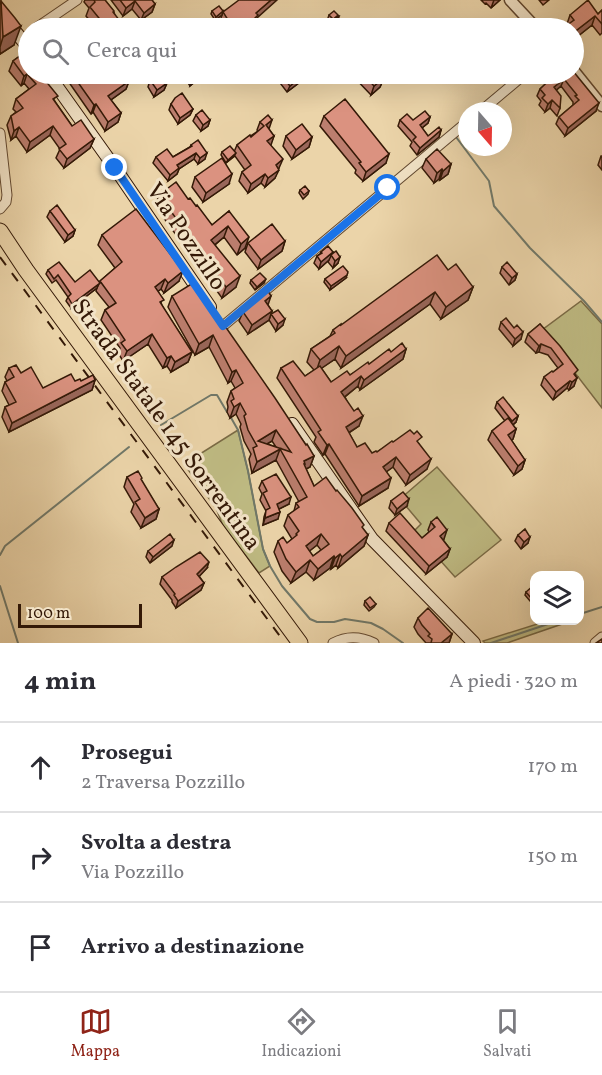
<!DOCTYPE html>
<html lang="it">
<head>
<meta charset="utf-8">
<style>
  body { margin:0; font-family:Vollkorn,serif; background:#f7f7f7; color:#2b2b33 }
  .controls { position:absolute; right:18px; bottom:18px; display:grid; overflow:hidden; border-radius:12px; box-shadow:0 6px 24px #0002 }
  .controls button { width:54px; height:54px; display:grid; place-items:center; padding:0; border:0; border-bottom:2px solid #e1e1e2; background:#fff; color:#2b2b33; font:30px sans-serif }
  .compass { position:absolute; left:458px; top:102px; width:54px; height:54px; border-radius:50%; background:#fff; box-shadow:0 6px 24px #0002; rotate:160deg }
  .scale { position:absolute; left:18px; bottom:15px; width:124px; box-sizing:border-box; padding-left:6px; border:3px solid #341907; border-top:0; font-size:16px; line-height:21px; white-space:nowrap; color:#341907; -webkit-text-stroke:4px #f2e3c7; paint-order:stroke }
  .stop { position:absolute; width:18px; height:18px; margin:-14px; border:4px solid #1a73e8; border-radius:50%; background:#fff }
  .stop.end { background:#1a73e8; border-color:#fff; box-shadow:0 2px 6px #0008 }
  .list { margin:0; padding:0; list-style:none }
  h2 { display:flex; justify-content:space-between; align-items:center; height:78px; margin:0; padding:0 24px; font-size:26px }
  h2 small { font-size:20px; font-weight:400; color:#7c7c81 }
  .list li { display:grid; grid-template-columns:39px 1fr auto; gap:18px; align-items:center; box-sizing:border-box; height:90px; padding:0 24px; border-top:2px solid #e1e1e2 }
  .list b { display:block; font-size:22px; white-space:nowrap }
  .list p { margin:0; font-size:20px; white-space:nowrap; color:#7c7c81 }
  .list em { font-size:20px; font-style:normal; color:#7c7c81 }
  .icon { flex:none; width:33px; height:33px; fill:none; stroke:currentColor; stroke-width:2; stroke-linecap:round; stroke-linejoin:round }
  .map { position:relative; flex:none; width:602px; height:643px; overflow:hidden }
  .search { position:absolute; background:#fff; box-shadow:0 6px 24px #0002; left:18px; right:18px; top:18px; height:66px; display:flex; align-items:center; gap:15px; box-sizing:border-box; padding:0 21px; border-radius:33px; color:#7c7c81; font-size:22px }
  .sheet { height:348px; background:#fff }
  nav { display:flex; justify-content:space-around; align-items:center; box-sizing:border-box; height:84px; border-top:2px solid #e1e1e2; background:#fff; font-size:16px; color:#7c7c81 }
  nav a { display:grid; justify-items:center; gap:3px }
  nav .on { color:#8f2418 }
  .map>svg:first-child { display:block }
  .green { fill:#bfbb83; stroke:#7a6a45; stroke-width:1.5 }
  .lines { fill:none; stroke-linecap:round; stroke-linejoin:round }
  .stream { stroke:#707869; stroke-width:2 }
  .minor-casing { stroke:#624830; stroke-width:11 }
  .tertiary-casing { stroke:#624830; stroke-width:13 }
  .secondary-casing { stroke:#341907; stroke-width:14 }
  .trunk-casing { stroke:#341907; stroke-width:17 }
  .minor { stroke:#f2e3c7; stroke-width:9 }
  .tertiary { stroke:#f2e3c7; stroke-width:10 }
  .secondary { stroke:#f2e3c7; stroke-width:12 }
  .trunk { stroke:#ebd4a9; stroke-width:15 }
  .rail { stroke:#341907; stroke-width:2; stroke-dasharray:10 10; stroke-linecap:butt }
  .wall { fill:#bc7e6e; stroke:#341907; stroke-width:1.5; fill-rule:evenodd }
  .shaded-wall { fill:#99665a; stroke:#341907; stroke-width:1.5 }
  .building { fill:#db9280; stroke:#341907; stroke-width:1.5; fill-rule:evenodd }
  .route { stroke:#1a73e8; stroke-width:8 }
  .labels { text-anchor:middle; stroke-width:6; stroke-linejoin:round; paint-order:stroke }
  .street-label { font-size:24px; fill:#341907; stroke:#f2e3c7 }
</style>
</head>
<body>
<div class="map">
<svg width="602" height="643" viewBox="0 0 602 643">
  <rect width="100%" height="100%" fill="#ebd4a9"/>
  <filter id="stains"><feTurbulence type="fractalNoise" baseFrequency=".00333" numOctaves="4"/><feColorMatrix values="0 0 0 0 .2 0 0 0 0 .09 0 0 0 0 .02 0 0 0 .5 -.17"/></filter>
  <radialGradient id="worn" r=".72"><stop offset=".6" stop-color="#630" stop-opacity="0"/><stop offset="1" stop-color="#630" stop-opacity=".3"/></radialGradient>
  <!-- green -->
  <path class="green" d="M581,301L602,324V408L542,330Z
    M238,430L248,471L263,549L270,566L259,573L223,526L216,508L184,464Z
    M437,467L501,540L455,577L414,531L421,524L400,499Z
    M550,620L571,621L507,643H485L483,641Z"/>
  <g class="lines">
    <!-- stream -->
    <path class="stream" d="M456,137L489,181L494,206L530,248L584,301L602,322
      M230,416L238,430L248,471L263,549L270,566L282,586L310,619L317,622H334L345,619L371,623L383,629L403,643
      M161,425L211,395H217L227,412
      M0,555L5,546L129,447
      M0,586L18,643
      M580,614L602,607
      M491,643L560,620"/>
    <defs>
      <path id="minor" d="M36,28L77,0
        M481,111L525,74
        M0,133L7,195L6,202L0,209
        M223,326L467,122
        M333,643C346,636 360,636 374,643
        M595,643L602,637"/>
      <path id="tertiary" d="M510,0L536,28
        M574,71L602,106"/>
      <path id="secondary" d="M0,13L28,47
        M48,74L115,168L210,307
        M292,424L372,539L474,643"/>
      <path id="trunk" d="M0,231L26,270L300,643"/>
    </defs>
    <!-- minor casing -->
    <use href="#minor" class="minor-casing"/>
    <!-- tertiary casing -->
    <use href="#tertiary" class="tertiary-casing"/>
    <!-- secondary casing -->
    <use href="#secondary" class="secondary-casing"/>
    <!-- trunk casing -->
    <use href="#trunk" class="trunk-casing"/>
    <!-- minor -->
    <use href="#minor" class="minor"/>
    <!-- tertiary -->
    <use href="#tertiary" class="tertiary"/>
    <!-- secondary -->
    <use href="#secondary" class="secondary"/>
    <!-- trunk -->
    <use href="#trunk" class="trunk"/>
    <!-- rail -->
    <path class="rail" d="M0,257L285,643"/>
  </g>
  <!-- wall -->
  <path class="wall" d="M85,0H105L114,12L118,28H96L86,16L89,8L84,2Z
    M111,0H152L155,4L152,12L141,20L132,9L123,16Z
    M481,0H500L491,8L486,3L485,4Z
    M539,0H549L543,5Z
    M1,1L14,45L0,54V5Z
    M602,10V33L600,35L592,25L573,40L567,24L570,15L598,14Z
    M212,11H223L257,18L255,24L250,28H225L220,21L222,15L215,20L211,14Z
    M329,15L339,16L338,17L348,28H324V27L331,21L328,18Z
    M24,53L56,103L72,126L94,139L90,148L64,168L56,158L60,149L50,135L27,152L16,136L11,140L7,125L11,116L16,112L13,109L16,99L29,89L24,83L21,86L9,71L13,61Z
    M71,74H111L104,78L106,81H129L126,89L111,100L121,113L118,122L105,131L93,112L91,114L68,81Z
    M279,74H300L302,76L300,82L287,92L277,79Z
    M354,74H384V78L380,87L371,95L353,76Z
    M550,74H573L596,111L565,136L556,124L559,117L573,105V102L561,86L556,90L560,108L557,116L550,108L545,112L539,105L541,101L537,96L540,89L553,77Z
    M187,77L197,80L190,86L186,80Z
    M150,80L167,83L164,90L154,97L148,87Z
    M171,104L193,109L190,115L178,124L169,110Z
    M196,115L210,120L208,126L201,131L193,121Z
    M324,116L386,163L363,181L355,173L356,170L320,126Z
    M430,117L428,123L422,128L428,136L441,130L439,137L417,155L410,146L412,142L398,126L400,120H413Z
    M260,122L269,129L274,136L270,145L279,168L278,169L275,178L265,187L261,183L248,193L239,181L242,172L245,170L235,156L226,163L221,155L222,152H234L237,145L258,131L257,130Z
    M286,136L312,137L309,147L292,159L283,146Z
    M191,145L205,159L198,164L194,159L179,169L177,174L168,181L153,163L156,157H173L190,147Z
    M601,156H602V170L598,165Z
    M426,159L451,164L448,174L440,180L439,179L434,183L422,168Z
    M195,177L229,184L203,202L192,187Z
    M300,190L309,191L308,194L303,199L299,193Z
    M159,195L188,199L212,225L229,211L245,248L237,255L224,237L215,245L236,287L222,298L155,206Z
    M50,211L75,230L73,236L65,242L47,217Z
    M102,235L179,281L164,293L161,289L158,291L162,306L192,352L188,362L171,372L167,366L163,368L148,344L123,361L118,353L120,348L101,320L105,310L109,307L96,291L97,288L71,308L66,301L68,297L56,280L52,283L46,274L48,270L75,282H99L100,281L115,268L98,245Z
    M285,241L282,251L258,269L245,252L248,243Z
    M321,252H333V254L338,263L333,268L328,262L329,260L319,269L314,263L317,256L320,254Z
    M502,267L517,274L515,280L509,285L500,273Z
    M448,270L473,287L468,300L441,319L430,304L341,368L335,359L321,368L331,382L350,375L391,352L406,349L403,359L360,390L358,386L345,397L359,426L349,433L357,447L372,453L377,452L393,442L419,444L427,469L406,485L393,467L386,472L388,488L359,506L325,454L323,455L314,442L316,437L277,378L281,368L305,376L314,370L307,362L311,349L330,336L333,330Z
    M346,278L330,290L324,282L325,279Z
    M251,280L264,283L255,290L250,283Z
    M200,295L306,445L314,456L310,467L306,469L314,486L363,529L368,535L364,546L338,568L336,565L331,569L330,568L314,580L306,572L291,583L282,571L274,552L278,541L287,543L292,539L284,526L288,515L294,511L296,503L299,502L276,460L252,473L249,459L251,454L244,441L240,427L241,424L236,414L230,418L227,412L228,407L227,402L231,391L235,388L231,381L228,383L209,347L195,355L168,307L172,296ZM272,441L276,447L267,444ZM317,545L321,550L313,556L309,551Z
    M268,305L272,311L269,320L248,334L239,321L243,312Z
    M271,314L283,325L276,331L269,320Z
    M501,322L521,339L513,346L499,329Z
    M540,324L576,376L574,386L569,390L567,388L553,400L541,385L544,377L553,372L558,368L548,355L539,352L536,353L525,342L528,334Z
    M9,368L21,373L43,388L75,381L95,380L92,390L9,432L2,417L5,407L9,405L2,391L5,382L7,381L5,377Z
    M497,402L518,416L516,422L513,425L516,429L513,439L511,440L525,460L522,469L514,475L488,440L492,431L505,421L495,408Z
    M127,477L141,481L159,509L156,519L141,528L131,512L134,504L124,487Z
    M262,481L289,504L279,509L278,519L263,525L264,517L266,511L260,500L262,494L259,488Z
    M391,501L407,506L395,515L389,508Z
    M431,522L444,539L443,540L450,549L447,557L426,574L386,531L389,523L422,538L429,532L428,530Z
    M518,535L528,543L521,549L515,541Z
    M172,546L150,563L146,557L148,551Z
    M207,568L199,576L204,583L201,590L176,608L172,602V600L160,584L162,577Z
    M526,592L534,597L530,601L525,595Z
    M365,601L376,604L374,607L369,611L364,605Z
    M418,618L452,634L449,643H426L418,634L414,627Z"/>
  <!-- shaded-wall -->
  <path class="shaded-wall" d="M271,0H277L257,18L255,24L250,28H248L249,24L256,13Z
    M494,0H500L491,8Z
    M135,1L132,9L123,16L126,8Z
    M155,4L152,12L141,20L144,13Z
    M223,11L222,15L215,20L216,17Z
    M595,16L592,25L573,40V33Z
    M247,20L244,28H242L244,22Z
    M120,21L118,28H111Z
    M244,21L241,28H233Z
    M21,26L14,45L0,54V47L3,37Z
    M27,74L24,83L21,86L24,76Z
    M102,74H111L99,82Z
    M302,76L300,82L287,92L290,86Z
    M198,77L197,80L190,86L191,82Z
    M384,78L380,87L371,95L374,86Z
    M564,79L561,86L551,95L554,87Z
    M129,81L126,89L105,104L108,96Z
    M167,83L164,90L154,97L157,90Z
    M552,100L550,108L545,112L548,104Z
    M599,103L596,111L565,136L568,128Z
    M96,104L93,112L91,114L94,105Z
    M193,109L190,115L178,124L180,118Z
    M121,113L118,122L105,131L108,122Z
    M430,117L428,123L417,132L420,125Z
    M210,120L208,126L201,131L203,125Z
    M272,120L269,129L266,125Z
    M53,126L50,135L27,152L30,142Z
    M19,127L16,136L11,140L14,131Z
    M441,130L439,137L417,155L420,148Z
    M274,136L271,145L264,150L267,141Z
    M312,137L309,147L292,159L296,150Z
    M94,139L90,148L64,168L67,159Z
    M196,153L194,159L179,169L177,174L168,181L170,175L177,165Z
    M207,153L205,159L198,164L200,158Z
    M236,153L234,156L226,163L228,160Z
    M389,154L386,163L363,181L366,172Z
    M283,159L279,168L272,174L276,165Z
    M451,164L448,174L440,180L443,171Z
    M442,169L439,179L434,183L437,173Z
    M279,170L275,178L265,187L268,178Z
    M232,174L229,184L203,202L206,193Z
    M265,174L261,183L248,193L251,184Z
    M228,226L224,237L207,251L211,240Z
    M75,230L73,236L65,242L68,235Z
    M249,237L245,248L237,255L241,244Z
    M285,241L282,251L258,269L261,260Z
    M333,252L329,260L319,269L321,262Z
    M340,257L338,263L333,268L335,261Z
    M183,271L179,281L164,293L168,283Z
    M517,274L515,280L509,285L512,278Z
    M347,275L346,278L330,290L331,286Z
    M240,276L236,287L222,298L226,287Z
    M165,279L161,289L151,297L155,287Z
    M266,279L264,283L255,290L257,287Z
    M99,284L97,288L71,308L72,304Z
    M473,287L468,300L441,319L446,307Z
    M435,292L430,304L341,368L346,356Z
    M271,296L268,305L265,301Z
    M272,311L269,320L248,334L252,325Z
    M285,319L283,325L276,331L278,324Z
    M523,332L521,339L513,346L515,339Z
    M152,334L148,344L123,361L127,351Z
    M213,335L209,347L195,355L199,344Z
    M541,344L539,352L536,353L539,346Z
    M339,346L335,359L316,372L320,360Z
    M406,349L403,359L360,390L364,380Z
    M192,352L188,362L171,372L175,362Z
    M171,356L167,366L163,368L167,358Z
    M236,370L231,381L228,383L232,372Z
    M361,376L358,386L338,402L341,392Z
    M577,378L574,386L569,390L572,382Z
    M95,380L92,390L9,432L12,423Z
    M570,381L567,388L553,400L556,392Z
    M240,403L236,414L230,418L234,407Z
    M363,416L359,426L342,437L346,427Z
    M518,416L516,422L510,427L512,421Z
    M516,429L513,439L505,445L508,435Z
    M276,430L272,441L255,451L258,441Z
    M329,444L325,454L323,455L327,445Z
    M280,449L276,460L252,473L257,462Z
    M314,456L310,467L302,471L304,461Z
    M396,457L393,467L379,477L383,467Z
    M431,459L427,469L406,485L410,475Z
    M525,460L522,469L514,475L518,466Z
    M391,478L388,488L359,506L362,496Z
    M291,497L289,504L275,511L277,504Z
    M409,499L407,506L395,515L397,509Z
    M159,509L156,519L141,528L145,518Z
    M280,512L278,519L263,525L265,518Z
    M447,530L444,539L437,544L440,536Z
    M321,534L317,545L302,557L306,546Z
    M368,535L364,546L338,568L342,557Z
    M530,537L528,543L521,549L524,542Z
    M174,540L172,546L150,563L153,557Z
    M450,549L447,557L426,574L429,566Z
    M340,554L336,565L331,569L335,558Z
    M334,556L330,568L314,580L318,569Z
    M310,560L306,572L291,583L296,572Z
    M209,562L207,568L195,581L197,574Z
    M204,583L201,590L176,608L178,601Z
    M452,634L449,643H441Z"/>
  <!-- building -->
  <path class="building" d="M94,0H105L114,11L113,12L120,21L111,28H107L90,7L95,2Z
    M120,0H152L155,4L144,13L135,1L126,8Z
    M239,0H271L256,13L258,15L249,24L247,20L244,22V21L233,28L223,12Z
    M588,0L598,14L602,10V24L595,16L573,33V28H563L574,20L570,15Z
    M1,1L15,18L21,26L3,37Z
    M219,6L223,11L216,17L212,11Z
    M334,11L339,16L333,19L329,15Z
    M337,16L348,28H326L324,27Z
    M24,53L28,59V74H40L58,96L53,99L72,126L81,120L94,139L67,159L59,149L66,144L53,126L30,142L19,127L14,131L11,116L23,108L16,99L36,84L27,74L24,76L13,61Z
    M573,71L599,103L568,128L559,117L579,100L575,96L577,95L564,79L554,87L561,96L560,108L552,100L548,104L542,98L545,95L540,89L556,74H573Z
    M72,74H102L106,81L118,74H124L129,81L108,96L121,113L108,122L96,104L94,105Z
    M160,74L167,83L157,90L150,80Z
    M192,74H195L198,77L191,82L187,77Z
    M280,74H300L302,76L290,86Z
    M363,74H384V78L374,86Z
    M182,93L193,109L180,118L171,104L175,98Z
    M345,99L389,154L366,172L359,163L361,162L324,116Z
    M202,110L210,120L203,125L196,115Z
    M425,111L430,117L420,125L428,136L439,127L441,130L420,148L413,140L416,137L400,120L407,114L413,120Z
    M268,115L272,120L266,125L274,136L267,141L283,159L276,165L279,170L268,178L265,174L251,184L242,172L251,165L237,145L250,135L251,137L264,126L260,122Z
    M302,124L312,137L296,150L286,136Z
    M198,140L207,153L200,158L196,153L177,165L179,168L170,175L156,157L167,149L173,157L192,146L191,145Z
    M230,146L236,153L228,160L222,152Z
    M437,149L451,164L443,171L442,169L437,173L426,159Z
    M222,158L232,174L206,193L195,177Z
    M176,182L188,199L190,198L196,206L197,205L212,225L229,211L249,237L241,244L228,226L211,240L240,276L226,287L159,195Z
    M305,186L309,191L304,195L300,190Z
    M57,205L75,230L68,235L50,211Z
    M136,209L183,271L168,283L165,279L155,287L164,300L160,302L192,352L175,362L171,356L167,358L152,334L127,351L121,343L125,340L105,310L116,303L100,281L122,262L102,235Z
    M272,224L285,241L261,260L248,243Z
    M328,246L333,252L321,262L317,256L322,253L321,252Z
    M336,251L340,257L335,261L331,255Z
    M437,255L448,270L456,264L473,287L446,307L435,292L346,356L339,346L320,360L311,349L335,333L333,330L341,324V325Z
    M59,262L75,282L90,270L100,283L72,304L68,297L71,294L58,275L54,279L48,270Z
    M507,262L517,274L512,278L502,267Z
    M343,266L348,272L347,275L331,286L325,279Z
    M260,273L266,279L257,287L251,280Z
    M193,283L200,295L202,293L275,398L306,445L307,444L314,456L304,461L305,464H304L314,486L326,477L336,491L337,490L352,508L364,525L362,527L368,535L342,557L340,554L335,558L334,556L318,569L310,560L296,572L286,559L278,541L283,537L287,543L297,535L296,534L299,531L288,515L299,507L296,503L307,497L280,449L257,462L253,448L257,446L248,430L244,416L246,414L240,403L234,407L231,401L234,399L231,391L243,383L236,370L232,372L213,335L199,344L172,296ZM276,430L291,452L258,441ZM321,534L329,544L313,556L306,546Z
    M268,291L271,296L265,301L272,311L252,325L243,312Z
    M278,310L285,319L278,324L271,314Z
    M506,318L514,328L517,325L523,332L515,339L501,322Z
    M540,324L560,346L578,370L574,374L577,378L572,382L570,381L556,392L544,377L552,371L553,372L563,364L551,348L541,344L539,346L528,334Z
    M402,343L406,349L364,380L361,376L341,392L354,411L358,408L363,416L346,427L357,447L365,443L372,453L376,451L377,452L392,441L393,442L410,430L414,434L417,431L422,437L417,441L431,459L410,475L396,457L383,467L391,478L362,496L329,444L327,445L318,432L321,430L281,368L293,361L305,376L320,366L331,382L347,371L350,375L368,362L369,364L389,349L391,352Z
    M16,365L21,373L31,367L43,388L71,374L75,381L80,379L81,381L93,375L95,380L12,423L5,407L16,402L5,382L14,377L9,368Z
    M503,397L518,416L512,421L497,402Z
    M508,418L516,429L508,435L525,460L518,466L492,431Z
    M138,471L142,478L141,479L159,509L145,518L135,502L140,499L127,477Z
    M276,474L291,497L277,504L280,512L265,518L266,510L270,508L263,493L267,491L262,481Z
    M403,492L409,499L397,509L391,501Z
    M400,513L422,538L435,527L431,522L437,517L447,530L440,536L450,549L429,566L389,523Z
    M525,529L530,537L524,542L518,535Z
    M170,534L174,540L153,557L148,551Z
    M200,552L209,562L197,574L204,583L178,601L174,595L175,594L162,577L176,567Z
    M533,586L534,588V595L531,598L526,592Z
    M370,597L376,604L370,608L365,601Z
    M428,608L452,634L441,643H431L432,639L428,636L430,634L422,625L418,618Z
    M602,639V643H596Z"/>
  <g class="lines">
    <!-- route -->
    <path class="route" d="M115,168L223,326L388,188"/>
  </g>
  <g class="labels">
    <!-- street labels -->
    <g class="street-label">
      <text transform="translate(187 236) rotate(56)" y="8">Via Pozzillo</text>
      <text transform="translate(167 424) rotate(54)" y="8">Strada Statale 145 Sorrentina</text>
    </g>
  </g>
  <rect width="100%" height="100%" filter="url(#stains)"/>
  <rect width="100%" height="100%" fill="url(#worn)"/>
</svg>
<div class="controls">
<button><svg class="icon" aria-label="layers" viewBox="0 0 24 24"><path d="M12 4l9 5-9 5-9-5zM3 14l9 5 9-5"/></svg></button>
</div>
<svg class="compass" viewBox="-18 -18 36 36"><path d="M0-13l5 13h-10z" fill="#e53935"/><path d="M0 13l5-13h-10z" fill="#7c7c81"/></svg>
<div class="scale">100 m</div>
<div class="stop" style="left:388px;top:188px"></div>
<div class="stop end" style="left:115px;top:168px"></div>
<div class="search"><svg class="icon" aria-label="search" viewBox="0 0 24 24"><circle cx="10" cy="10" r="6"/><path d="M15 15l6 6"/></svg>Cerca qui</div>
</div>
<section class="sheet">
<h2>4 min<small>A piedi · 320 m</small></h2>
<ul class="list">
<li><svg class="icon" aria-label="ahead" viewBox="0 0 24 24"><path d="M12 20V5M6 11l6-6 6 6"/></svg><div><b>Prosegui</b><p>2 Traversa Pozzillo</p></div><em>170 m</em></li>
<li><svg class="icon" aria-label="right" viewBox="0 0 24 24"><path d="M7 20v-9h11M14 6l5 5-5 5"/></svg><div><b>Svolta a destra</b><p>Via Pozzillo</p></div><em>150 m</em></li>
<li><svg class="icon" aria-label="arrive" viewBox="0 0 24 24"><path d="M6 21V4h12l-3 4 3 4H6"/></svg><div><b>Arrivo a destinazione</b></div></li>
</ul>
</section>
<nav>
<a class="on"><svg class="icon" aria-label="map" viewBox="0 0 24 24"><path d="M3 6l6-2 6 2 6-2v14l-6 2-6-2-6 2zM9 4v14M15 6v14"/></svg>Mappa</a>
<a><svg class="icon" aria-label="directions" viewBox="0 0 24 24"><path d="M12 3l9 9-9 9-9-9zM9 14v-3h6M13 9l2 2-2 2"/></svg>Indicazioni</a>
<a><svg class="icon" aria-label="saved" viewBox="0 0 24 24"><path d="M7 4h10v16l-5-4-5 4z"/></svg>Salvati</a>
</nav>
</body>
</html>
